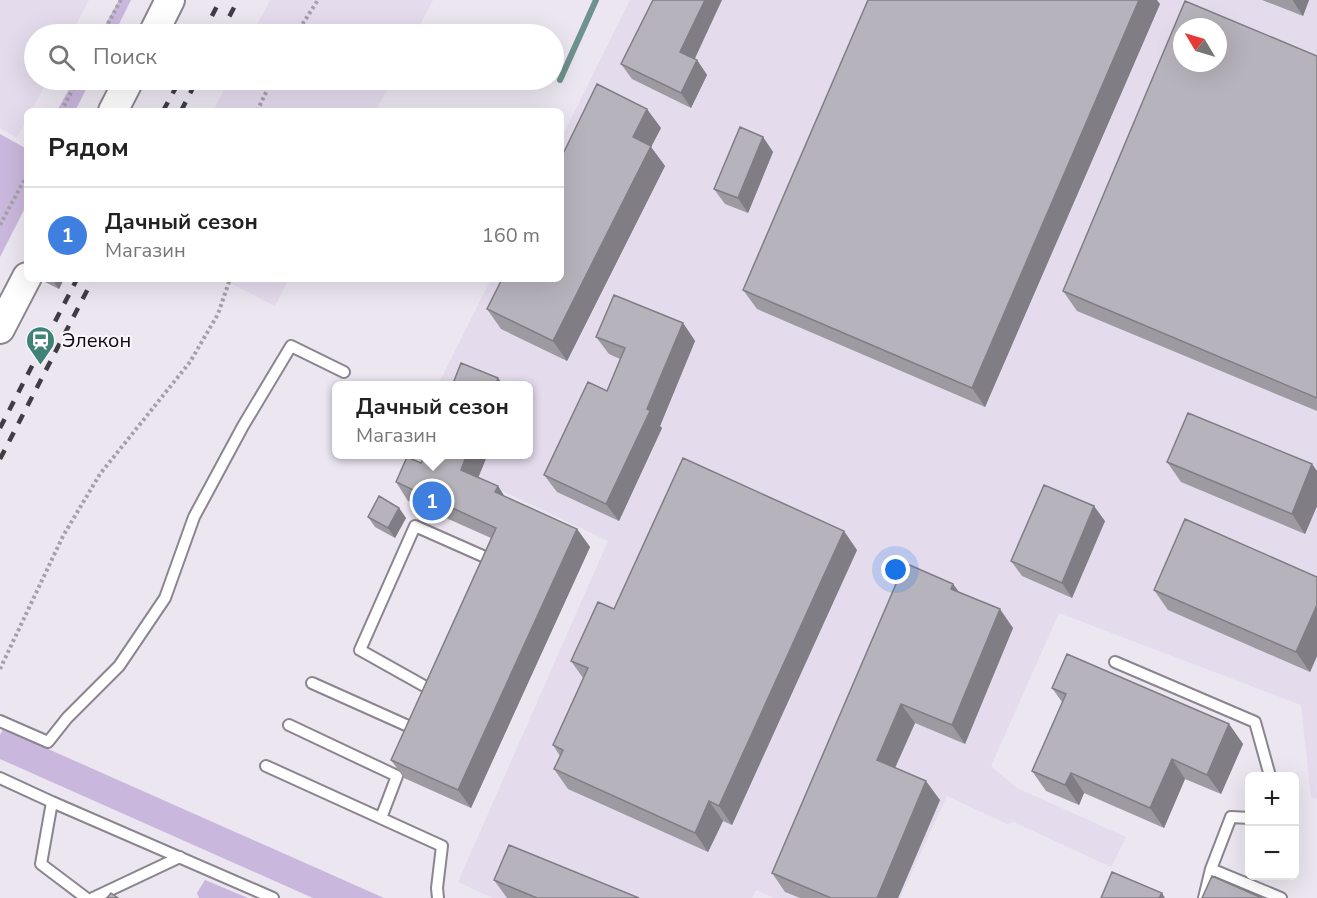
<!DOCTYPE html>
<html lang="ru">
<head>
<meta charset="utf-8">
<style>
  body { margin:0; font-family:"Nunito Sans",sans-serif; background:#f6f6f6; color:#222 }
  .controls { position:absolute; right:18px; bottom:18px; display:grid; overflow:hidden; border-radius:9px; box-shadow:0 6px 24px #0002 }
  .controls button { width:54px; height:54px; display:grid; place-items:center; padding:0; border:0; border-bottom:2px solid #e0e0e0; background:#fff; color:#222; font:30px sans-serif }
  .compass { position:absolute; left:1173px; top:18px; width:54px; height:54px; border-radius:50%; background:#fff; box-shadow:0 6px 24px #0002; rotate:308deg }
  .you { position:absolute; left:896px; top:570px; width:21px; height:21px; margin:-15px; border:4px solid #fff; border-radius:50%; background:#1a73e8; box-shadow:0 0 0 9px #1a73e833 }
  .badge { display:grid; place-items:center; width:39px; height:39px; border-radius:50%; background:#3f8377; color:#fff; font-size:20px; font-weight:700 }
  .pin { position:absolute; translate:-50% -50%; border:3px solid #fff; box-shadow:0 2px 6px #0006 }
  .popup { position:absolute; left:332px; top:381px; width:201px; height:78px; box-sizing:border-box; display:grid; place-content:center; border-radius:9px; background:#fff; filter:drop-shadow(0 2px 4px #0005); font-size:20px; white-space:nowrap; color:#767676 }
  .popup b { font-size:22px; color:#222 }
  .popup::after { content:''; position:absolute; left:50%; top:100%; margin-left:-12px; border:12px solid transparent; border-top-color:#fff }
  .list { margin:0; padding:0; list-style:none }
  h2 { display:flex; justify-content:space-between; align-items:center; height:78px; margin:0; padding:0 24px; font-size:26px }
  h2 small { font-size:20px; font-weight:400; color:#767676 }
  .list li { display:grid; grid-template-columns:39px 1fr auto; gap:18px; align-items:center; box-sizing:border-box; height:96px; padding:0 24px; border-top:2px solid #e0e0e0 }
  .list b { display:block; font-size:22px; white-space:nowrap }
  .list p { margin:0; font-size:20px; white-space:nowrap; color:#767676 }
  .list em { font-size:20px; font-style:normal; color:#767676 }
  .icon { flex:none; width:33px; height:33px; fill:none; stroke:currentColor; stroke-width:2; stroke-linecap:round; stroke-linejoin:round }
  .map { position:relative; flex:none; width:1317px; height:898px; overflow:hidden }
  .search { position:absolute; background:#fff; box-shadow:0 6px 24px #0002; left:24px; top:24px; width:540px; height:66px; display:flex; align-items:center; gap:15px; box-sizing:border-box; padding:0 21px; border-radius:33px; color:#767676; font-size:22px }
  .panel { position:absolute; background:#fff; box-shadow:0 6px 24px #0002; left:24px; top:108px; width:540px; height:174px; border-radius:9px }
  .map>svg:first-child { display:block }
  .built { fill:#e4dbed; fill-rule:evenodd }
  .green { fill:#cab7dd }
  .lines { fill:none; stroke-linecap:round; stroke-linejoin:round }
  .stream { stroke:#6e938c; stroke-width:6 }
  .lane-casing { stroke:#8a858f; stroke-width:14 }
  .secondary-casing { stroke:#8a858f; stroke-width:32 }
  .path { stroke:#a5a1a9; stroke-width:4; stroke-dasharray:3 3; stroke-linecap:butt }
  .lane { stroke:#fff; stroke-width:10 }
  .secondary { stroke:#fff; stroke-width:28 }
  .rail { stroke:#403e43; stroke-width:4.5; stroke-dasharray:10 10; stroke-linecap:butt }
  .wall { fill:#9d9aa2 }
  .shaded-wall { fill:#807d84 }
  .building { fill:#b7b3bc; stroke:#807d84; stroke-width:1.5; fill-rule:evenodd }
  .labels { text-anchor:middle; stroke-width:4.5; stroke-linejoin:round; paint-order:stroke }
  .poi-label { font-size:20px; fill:#0d0c0f; stroke:#f8f3fd; text-anchor:start }
</style>
</head>
<body>
<div class="map">
<svg width="1317" height="898" viewBox="0 0 1317 898">
  <rect width="100%" height="100%" fill="#ebe6f0"/>
  <!-- built -->
  <path class="built" d="M0,0H89L71,34H34V80H48L31,111H27V119L17,138L0,128Z
    M270,0H433L415,34H252Z
    M630,0H1317V799L1311,797L1301,705L1059,613L991,766L1017,788L1126,837L1111,867L1014,822L1007,824L947,796L900,898H774L756,890L752,898H493L458,882L608,541L427,455L528,454V386L438,385L491,279H561V139ZM1182,27H1218V63H1182Z
    M229,80H392L376,111H213Z
    M222,279H289L275,306Z"/>
  <!-- green -->
  <path class="green" d="M119,0H131L114,34H100Z
    M74,80H91L75,111H57Z
    M0,134L27,149V204L0,257Z
    M3,729L384,898H313L0,759V735Z
    M205,880L248,898H199L197,893Z"/>
  <g class="lines">
    <!-- stream -->
    <path class="stream" d="M560,80L596,0"/>
    <defs>
      <path id="lane" d="M1115,662L1255,722L1270,776
        M312,683L417,730V732
        M435,692L360,650L415,526L494,561
        M0,721L48,742L67,718L119,666L165,598L194,517L243,426L291,346L344,372
        M289,725L397,776L381,818
        M266,766L442,846L437,888L438,898
        M0,778L52,802L273,898
        M52,802L41,864L86,898
        M1211,869L1281,898
        M93,898L180,857
        M1204,898L1211,869L1231,817L1250,818"/>
      <path id="secondary" d="M153,34L170,0
        M113,111L129,80
        M0,329L27,277"/>
    </defs>
    <!-- lane casing -->
    <use href="#lane" class="lane-casing"/>
    <!-- secondary casing -->
    <use href="#secondary" class="secondary-casing"/>
    <!-- path -->
    <path class="path" d="M102,34L121,0
      M296,34L318,0
      M61,111L78,80
      M257,111L272,80
      M0,225L27,175
      M0,669L63,536L100,474L190,362L218,314L230,279"/>
    <!-- lane -->
    <use href="#lane" class="lane"/>
    <!-- secondary -->
    <use href="#secondary" class="secondary"/>
    <!-- rail -->
    <path class="rail" d="M203,34L220,0
      M220,34L238,0
      M163,111L180,80
      M181,111L197,80
      M0,428L77,279
      M0,459L93,279"/>
  </g>
  <!-- wall -->
  <path class="wall" d="M1262,0H1309L1303,16Z
    M1160,4L985,407L757,309L743,290Z
    M1317,56V411L1077,311L1063,291Z
    M695,59L697,60L707,75L691,108L632,79L621,64Z
    M661,128L651,147L665,166L567,361L501,329L487,309Z
    M763,137L773,152L748,213L725,204L714,189Z
    M42,279H64L59,289L43,281Z
    M683,323L695,341L660,426L662,428L619,521L557,492L544,475L607,391L620,359L609,354L596,337Z
    M1167,462L1312,464L1317,471V506L1305,534L1181,482Z
    M421,463L478,477L498,486L504,496L577,529L590,547L471,808L404,778L391,760L491,538L408,501L396,482Z
    M399,508L406,518L395,538L375,527L368,517Z
    M1105,521L1072,598L1022,576L1011,561Z
    M857,550L732,825L723,821L708,852L568,789L554,769L560,756L553,745L583,678L571,661L614,609Z
    M1317,577V656L1310,672L1168,610L1154,590Z
    M953,584L959,592L1013,628L965,744L915,723L895,768L940,800L898,898H800L785,892L772,873Z
    M1052,688L1229,724L1243,744L1221,794L1185,779L1164,828L1084,793L1079,805L1046,791L1032,771L1062,702Z
    M494,880L639,898H507Z"/>
  <!-- shaded-wall -->
  <path class="shaded-wall" d="M705,0H722L691,67L680,52Z
    M1139,0H1157L1160,4L985,407L972,388Z
    M1293,0H1309L1303,16L1293,1Z
    M697,60L707,75L691,108L681,93Z
    M647,109L661,128L651,147L665,166L567,361L553,341L633,137Z
    M763,137L773,152L748,213L738,198Z
    M52,279H64L59,289Z
    M683,323L695,341L660,426L662,428L619,521L606,504L647,409Z
    M498,378L504,386H495Z
    M467,454H488L474,488L461,470Z
    M1312,464L1317,471V506L1305,534L1292,514Z
    M498,486L510,505L495,492Z
    M1094,506L1105,521L1072,598L1062,583Z
    M399,508L406,518L395,538L388,528Z
    M577,529L590,547L471,808L458,790Z
    M844,531L857,550L732,825L719,806Z
    M953,584L966,602L951,589Z
    M1317,605V656L1310,672L1296,652Z
    M1000,609L1013,628L965,744L952,725Z
    M901,704L915,723L890,779L877,760Z
    M1229,724L1243,744L1221,794L1207,775Z
    M1172,759L1185,779L1164,828L1150,808Z
    M1071,773L1084,793L1079,805L1065,785Z
    M926,781L940,800L898,898H877Z
    M709,801L723,821L708,852L695,833Z
    M1162,893L1165,898H1159Z"/>
  <!-- building -->
  <path class="building" d="M653,0H705L680,52L697,60L681,93L621,64Z
    M868,0H1139L972,388L743,290Z
    M1185,1L1317,56V398L1063,291ZM1182,27H1218V63H1182Z
    M597,84L647,109L633,137L651,146L553,341L487,309L502,279H561V158Z
    M740,127L763,137L738,198L714,189Z
    M614,295L683,323L647,409L650,411L606,504L544,475L588,382L607,391L625,348L596,337Z
    M461,363L498,378L495,386H452Z
    M1188,413L1312,464L1292,514L1167,462Z
    M425,454H467L461,470L498,486L495,492L577,529L458,790L391,760L496,528L396,482L407,457L421,463Z
    M683,458L844,531L719,806L709,801L695,833L554,769L563,750L553,745L588,668L571,661L598,602L614,609Z
    M1044,485L1094,506L1062,583L1011,561Z
    M379,496L399,508L388,528L368,517Z
    M1185,519L1317,577V605L1296,652L1154,590Z
    M905,563L953,584L951,589L1000,609L952,725L901,704L877,760L926,781L877,898H831L772,873Z
    M1067,654L1229,724L1207,775L1172,759L1150,808L1071,773L1065,785L1032,771L1066,694L1052,688Z
    M509,845L639,898H537L494,880Z
    M1112,872L1162,893L1159,898H1101Z
    M1212,876L1262,898H1202Z
    M111,893L118,898H107Z"/>
  <!-- icons -->
  <defs>
    <symbol id="station-pin" viewBox="-11 -11 22 30"><path d="M0 17L-7.5 6A9.5 9.5 0 1 1 7.5 6Z" fill="#3f8377" stroke="#f8f3fd"/><path d="M-3-6H3Q5-6 5-4V2Q5 4 3 4L4.5 6H3L1.5 4h-3L-3 6H-4.5L-3 4Q-5 4-5 2V-4Q-5-6-3-6ZM-3.5-4v3h7v-3ZM-3.5 1v1.5H-2V1ZM2 1v1.5H3.5V1Z" fill="#fff"/></symbol>
  </defs>
  <g fill-rule="evenodd">
    <use href="#station-pin" x="24" y="324" width="33" height="45"/>
  </g>
  <g class="labels">
    <!-- poi labels -->
    <g class="poi-label">
      <text x="62" y="347">Элекон</text>
    </g>
  </g>
</svg>
<div class="controls">
<button>+</button>
<button>−</button>
</div>
<svg class="compass" viewBox="-18 -18 36 36"><path d="M0-13l5 13h-10z" fill="#e53935"/><path d="M0 13l5-13h-10z" fill="#767676"/></svg>
<div class="you"></div>
<div class="pin badge" style="left:432px;top:501px;background:#3f7fe0">1</div>
<div class="popup"><b>Дачный сезон</b>Магазин</div>
<div class="search"><svg class="icon" aria-label="search" viewBox="0 0 24 24"><circle cx="10" cy="10" r="6"/><path d="M15 15l6 6"/></svg>Поиск</div>
<section class="panel">
<h2>Рядом<small></small></h2>
<ul class="list">
<li><span class="badge" style="background:#3f7fe0">1</span><div><b>Дачный сезон</b><p>Магазин</p></div><em>160 m</em></li>
</ul>
</section>
</div>
</body>
</html>
